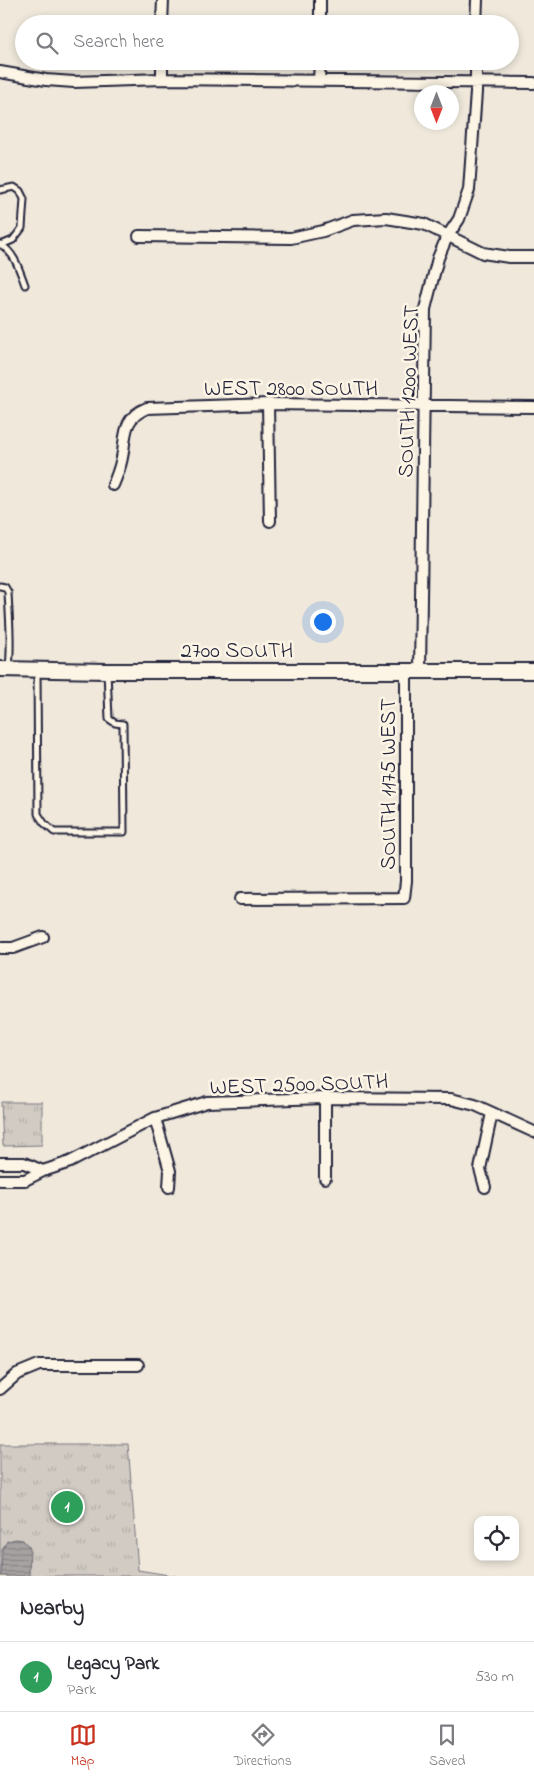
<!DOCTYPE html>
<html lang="en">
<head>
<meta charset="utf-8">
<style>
  body { margin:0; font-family:"Indie Flower",sans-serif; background:#f2f2f3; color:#2b2b33 }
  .controls { position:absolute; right:15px; bottom:15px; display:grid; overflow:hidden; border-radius:10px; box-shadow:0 2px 8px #0003 }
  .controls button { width:45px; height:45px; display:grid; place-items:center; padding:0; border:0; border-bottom:1px solid #e1e1e2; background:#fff; color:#2b2b33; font:25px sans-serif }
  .compass { position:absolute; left:414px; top:85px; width:45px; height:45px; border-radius:50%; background:#fff; box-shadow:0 2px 8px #0003; rotate:180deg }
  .you { position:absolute; left:322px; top:621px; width:18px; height:18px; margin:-12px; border:4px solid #fff; border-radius:50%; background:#1a73e8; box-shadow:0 0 0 8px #1a73e833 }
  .badge { display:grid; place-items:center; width:32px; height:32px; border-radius:50%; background:#c8321e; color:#fff; font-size:16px; font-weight:700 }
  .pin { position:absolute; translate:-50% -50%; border:2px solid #fff; box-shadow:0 1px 5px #0006 }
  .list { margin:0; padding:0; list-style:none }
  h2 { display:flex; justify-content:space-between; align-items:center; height:65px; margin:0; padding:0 20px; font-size:21px }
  h2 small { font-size:16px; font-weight:400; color:#7c7c81 }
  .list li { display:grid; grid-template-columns:32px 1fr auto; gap:15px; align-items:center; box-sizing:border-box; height:70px; padding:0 20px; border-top:1px solid #e1e1e2 }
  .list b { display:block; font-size:19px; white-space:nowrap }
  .list p { margin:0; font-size:16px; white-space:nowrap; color:#7c7c81 }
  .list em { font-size:16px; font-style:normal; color:#7c7c81 }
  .icon { flex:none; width:28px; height:28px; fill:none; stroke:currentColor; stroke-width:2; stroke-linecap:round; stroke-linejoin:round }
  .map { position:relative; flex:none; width:534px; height:1576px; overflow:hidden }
  .search { position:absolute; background:#fff; box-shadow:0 2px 8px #0003; left:15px; right:15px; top:15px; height:55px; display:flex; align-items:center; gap:12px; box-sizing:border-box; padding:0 18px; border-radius:28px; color:#7c7c81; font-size:19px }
  .sheet { height:135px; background:#fff }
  nav { display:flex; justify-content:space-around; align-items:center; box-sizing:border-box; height:70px; border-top:1px solid #e1e1e2; background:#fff; font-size:14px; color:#7c7c81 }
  nav a { display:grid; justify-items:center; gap:2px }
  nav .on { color:#c8321e }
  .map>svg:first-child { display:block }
  .grass { fill:url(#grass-tufts); stroke:#7a767f }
  .water { fill:url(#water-rules); stroke:#716f79 }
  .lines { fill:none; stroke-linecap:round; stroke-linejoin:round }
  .lane-casing { stroke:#22223b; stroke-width:9 }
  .street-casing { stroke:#22223b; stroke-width:14 }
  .secondary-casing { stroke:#22223b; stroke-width:18 }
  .lane { stroke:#fcf5e5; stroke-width:5 }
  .street { stroke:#fcf5e5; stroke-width:10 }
  .secondary { stroke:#fcf5e5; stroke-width:14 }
  .labels { text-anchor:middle; stroke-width:5; stroke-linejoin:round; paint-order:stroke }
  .street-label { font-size:22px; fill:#22223b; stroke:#fcf5e5 }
</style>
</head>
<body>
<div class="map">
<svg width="534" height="1576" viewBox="0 0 534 1576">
  <defs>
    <pattern id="grass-tufts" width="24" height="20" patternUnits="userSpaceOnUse" patternTransform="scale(1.25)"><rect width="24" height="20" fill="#d1cbc3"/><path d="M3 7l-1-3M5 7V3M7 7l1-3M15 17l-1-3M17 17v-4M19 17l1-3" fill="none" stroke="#b3aea8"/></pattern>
    <pattern id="water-rules" width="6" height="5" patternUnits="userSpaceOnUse" patternTransform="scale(1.25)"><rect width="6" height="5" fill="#a6a2a2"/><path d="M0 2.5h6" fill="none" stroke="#878485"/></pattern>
  </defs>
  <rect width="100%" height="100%" fill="#efe8db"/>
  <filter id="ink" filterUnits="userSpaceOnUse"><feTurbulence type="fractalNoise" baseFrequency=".02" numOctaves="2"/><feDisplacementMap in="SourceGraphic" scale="10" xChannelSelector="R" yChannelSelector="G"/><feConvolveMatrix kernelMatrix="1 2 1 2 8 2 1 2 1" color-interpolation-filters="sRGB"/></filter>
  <g filter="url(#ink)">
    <!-- grass -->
    <path class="grass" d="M1,1102H42V1145L3,1146Z
      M0,1444H128L138,1570L175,1576H0Z"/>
    <!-- water -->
    <path class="water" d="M16,1539L23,1540L30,1548L29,1576H1L2,1550L7,1541Z"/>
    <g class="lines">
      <defs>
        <path id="lane" d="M0,190L14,187L20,191L24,199L22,228L13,240L1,245
          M0,244C15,253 19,269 25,285
          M0,586L5,587L8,592C9,617 12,642 9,667
          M37,670L38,814L44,823L54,832H124L123,724L115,723L109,719L107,671"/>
        <path id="street" d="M162,24L163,0
          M320,24V0
          M476,24L477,0
          M0,72L46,80L74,82L162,79L534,83
          M162,79V61
          M319,80L320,61
          M139,236L291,238L323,231L353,220L386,218L424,224L483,253L509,257H534
          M268,404L270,521
          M113,485C116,478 119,470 121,462C127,439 120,419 147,408L268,404L534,407
          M420,671L425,309L438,258L447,237L459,219L469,190L476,92V61
          M240,899L404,898L406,881V670
          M0,948H13L43,937
          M155,1118L170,1171L169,1187
          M0,1163H24L43,1171
          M325,1178V1098
          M0,1180H25L43,1171L70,1162L155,1118L207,1102L325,1098L451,1099L475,1105L534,1132
          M485,1187L480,1169L492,1113
          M0,1389L17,1374L39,1365H138"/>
        <path id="secondary" d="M0,669L107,671H534"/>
      </defs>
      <!-- lane casing -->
      <use href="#lane" class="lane-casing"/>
      <!-- street casing -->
      <use href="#street" class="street-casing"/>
      <!-- secondary casing -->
      <use href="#secondary" class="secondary-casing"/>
      <!-- lane -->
      <use href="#lane" class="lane"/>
      <!-- street -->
      <use href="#street" class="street"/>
      <!-- secondary -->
      <use href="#secondary" class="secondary"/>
    </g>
  </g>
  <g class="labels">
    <!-- street labels -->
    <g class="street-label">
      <text x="291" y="395">WEST 2800 SOUTH</text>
      <text transform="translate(407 391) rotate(-88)" y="8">SOUTH 1200 WEST</text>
      <text x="237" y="657">2700 SOUTH</text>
      <text transform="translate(387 784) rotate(-90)" y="8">SOUTH 1175 WEST</text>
      <text transform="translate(299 1083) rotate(-2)" y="8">WEST 2500 SOUTH</text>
    </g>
  </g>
</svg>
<div class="controls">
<button><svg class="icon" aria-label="locate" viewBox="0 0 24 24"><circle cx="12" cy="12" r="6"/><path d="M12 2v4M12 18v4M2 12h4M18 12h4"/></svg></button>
</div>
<svg class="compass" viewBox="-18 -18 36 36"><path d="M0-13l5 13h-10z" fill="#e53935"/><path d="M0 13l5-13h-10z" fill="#7c7c81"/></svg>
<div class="you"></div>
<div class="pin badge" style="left:67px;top:1507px;background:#2e9e5b">1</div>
<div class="search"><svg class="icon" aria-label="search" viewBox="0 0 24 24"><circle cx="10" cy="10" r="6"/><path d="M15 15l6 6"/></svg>Search here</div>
</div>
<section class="sheet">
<h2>Nearby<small></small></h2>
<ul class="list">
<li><span class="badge" style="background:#2e9e5b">1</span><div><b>Legacy Park</b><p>Park</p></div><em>530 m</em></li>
</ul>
</section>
<nav>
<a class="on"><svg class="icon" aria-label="map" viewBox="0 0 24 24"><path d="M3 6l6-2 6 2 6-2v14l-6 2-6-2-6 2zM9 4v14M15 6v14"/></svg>Map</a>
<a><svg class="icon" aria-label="directions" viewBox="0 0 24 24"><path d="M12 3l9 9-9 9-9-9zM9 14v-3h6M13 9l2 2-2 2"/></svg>Directions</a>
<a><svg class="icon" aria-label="saved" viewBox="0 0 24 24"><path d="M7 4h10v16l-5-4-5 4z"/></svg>Saved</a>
</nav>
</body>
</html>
